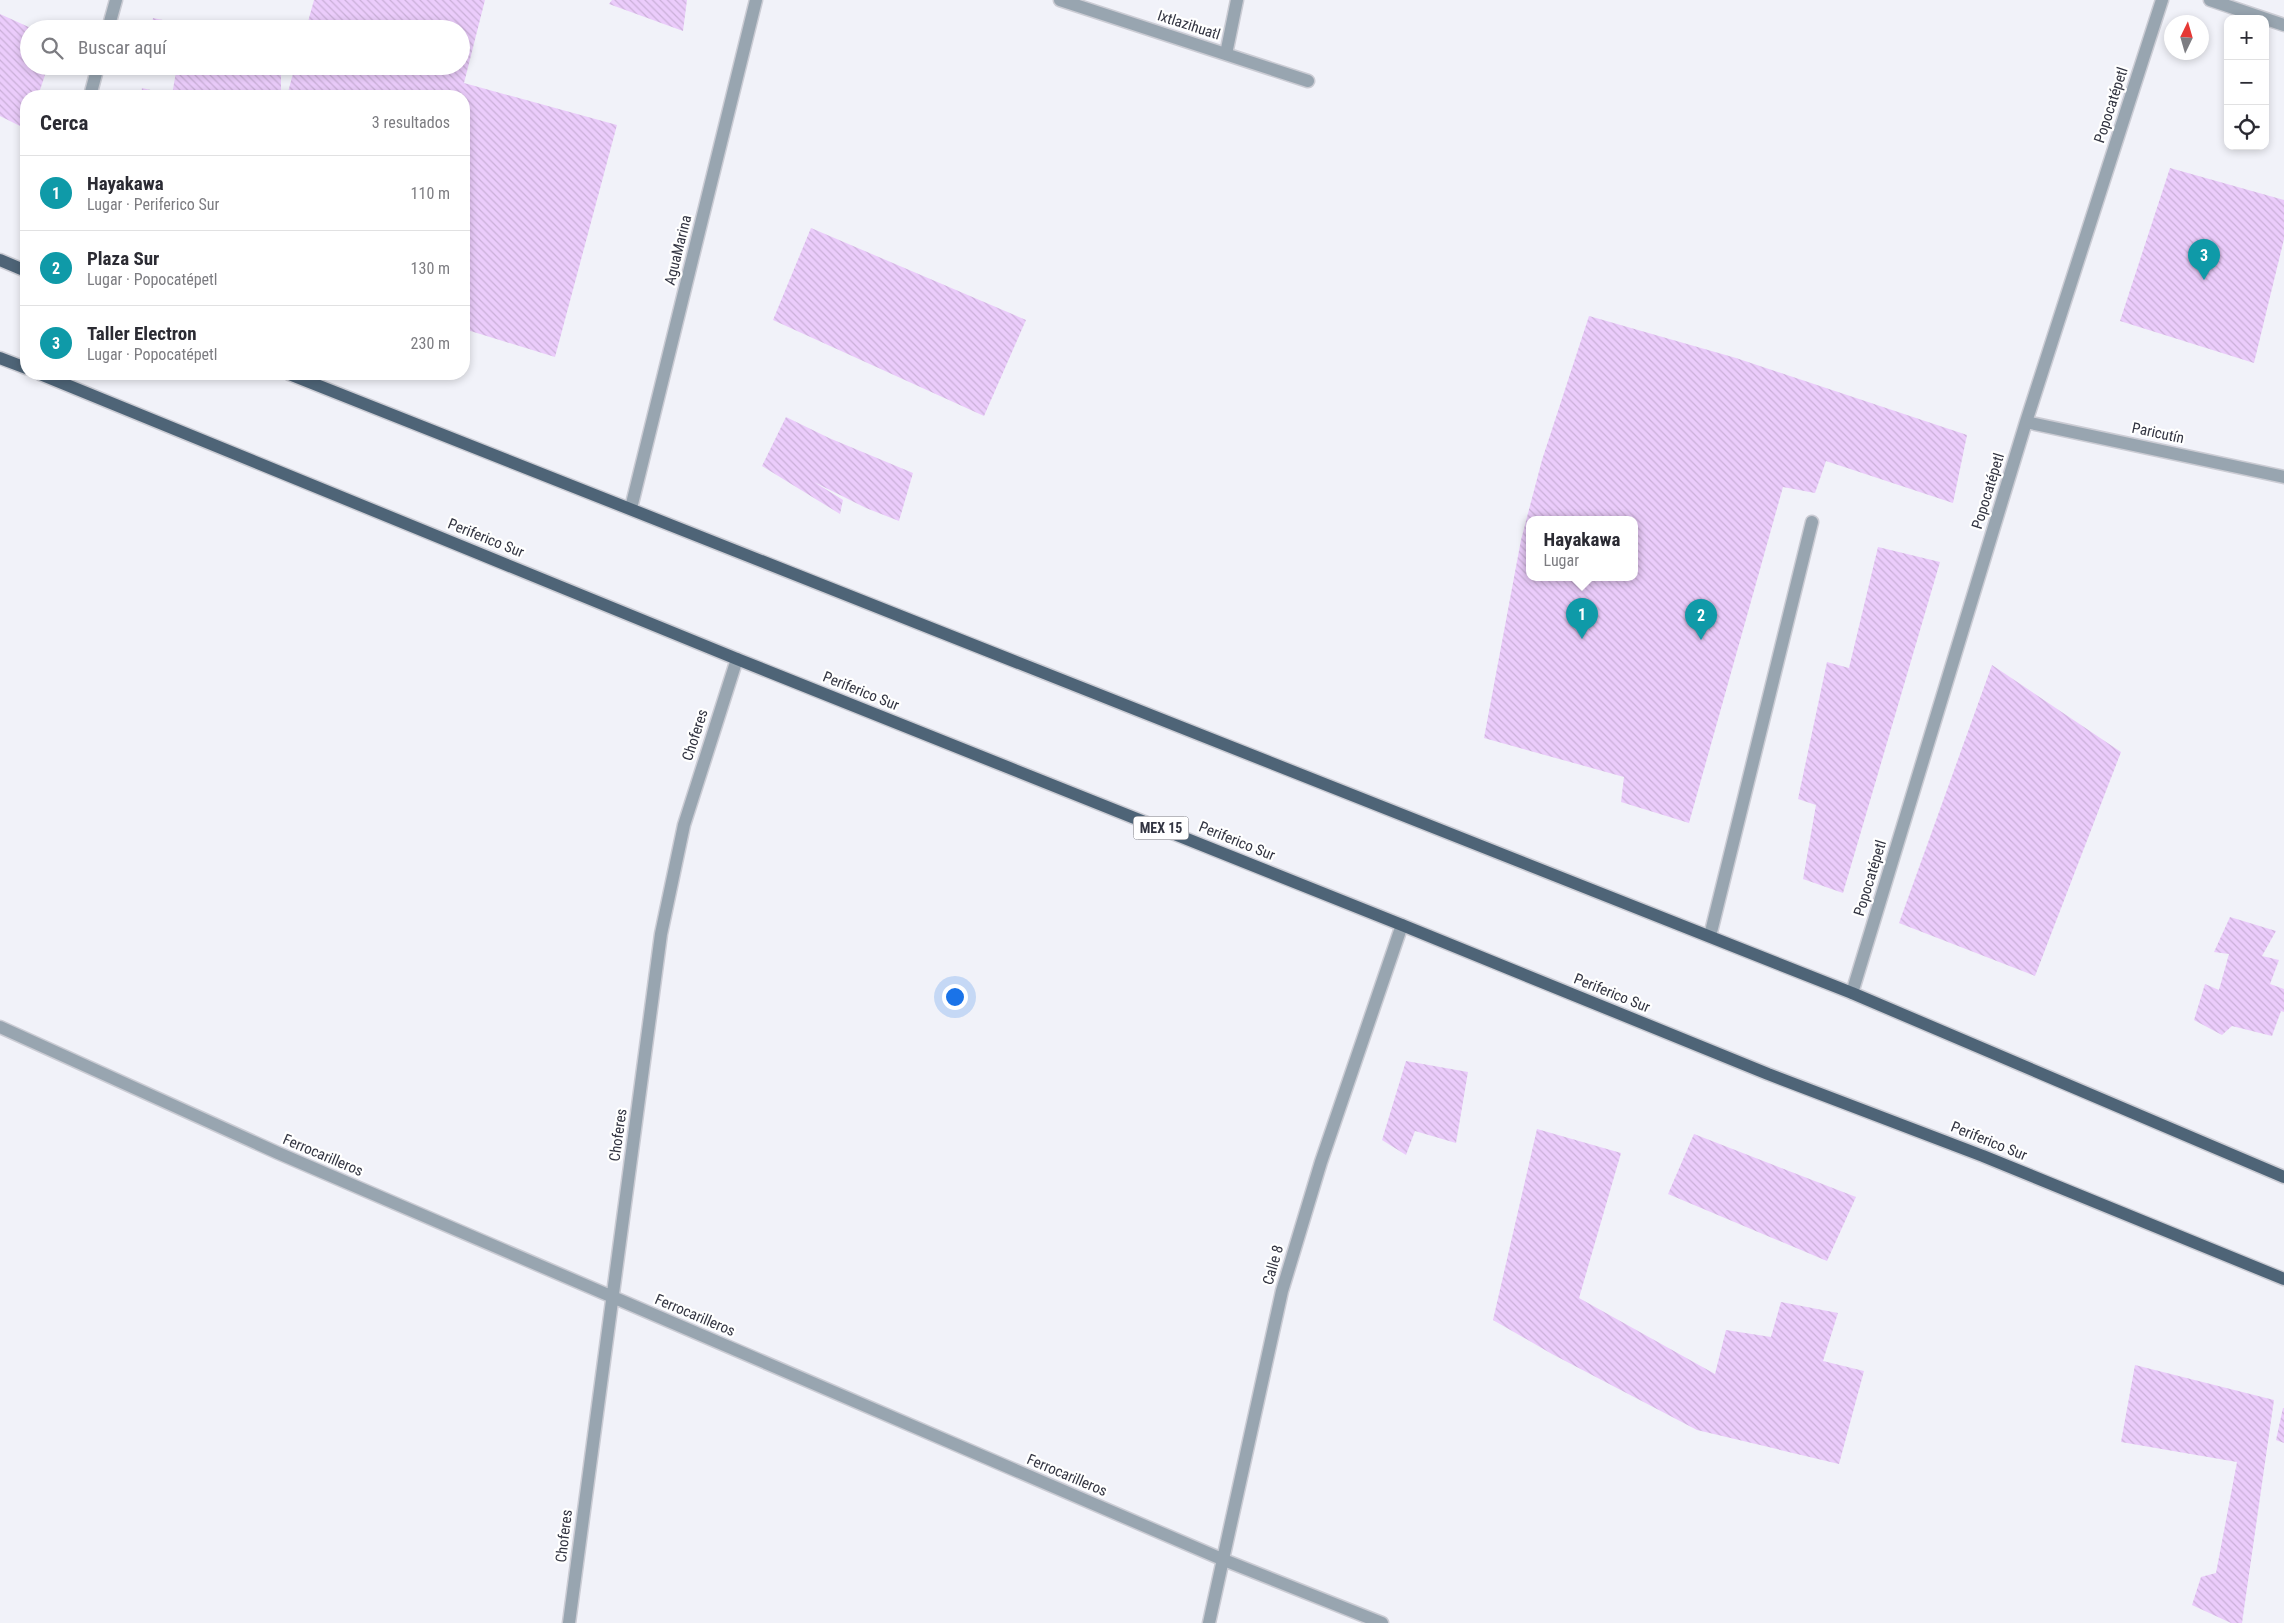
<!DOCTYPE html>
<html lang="es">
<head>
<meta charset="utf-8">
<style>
  body { margin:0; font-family:"Roboto Condensed",sans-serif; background:#f7f7f7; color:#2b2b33 }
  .controls { position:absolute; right:15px; top:15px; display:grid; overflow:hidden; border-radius:10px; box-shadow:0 2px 8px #0003 }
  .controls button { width:45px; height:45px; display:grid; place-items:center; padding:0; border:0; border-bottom:1px solid #e1e1e2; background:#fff; color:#2b2b33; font:25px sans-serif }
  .compass { position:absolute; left:2164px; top:15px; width:45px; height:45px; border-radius:50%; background:#fff; box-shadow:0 2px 8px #0003; rotate:5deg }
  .you { position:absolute; left:954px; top:996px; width:18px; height:18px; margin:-12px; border:4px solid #fff; border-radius:50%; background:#1a73e8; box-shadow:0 0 0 8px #1a73e833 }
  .badge { display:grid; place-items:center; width:32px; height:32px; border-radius:50%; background:#6f602d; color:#fff; font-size:16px; font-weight:700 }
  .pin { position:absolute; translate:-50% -41px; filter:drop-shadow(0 1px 2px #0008) }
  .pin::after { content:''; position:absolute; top:26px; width:18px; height:15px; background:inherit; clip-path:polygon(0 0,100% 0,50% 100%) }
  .popup { position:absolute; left:1526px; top:516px; width:112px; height:65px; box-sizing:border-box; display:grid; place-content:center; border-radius:10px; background:#fff; filter:drop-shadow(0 1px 4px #0005); font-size:16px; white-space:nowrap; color:#7c7c81 }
  .popup b { font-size:19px; color:#2b2b33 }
  .popup::after { content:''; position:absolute; left:50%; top:100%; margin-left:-10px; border:10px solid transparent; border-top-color:#fff }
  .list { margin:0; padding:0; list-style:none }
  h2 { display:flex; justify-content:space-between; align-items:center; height:65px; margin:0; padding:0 20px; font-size:21px }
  h2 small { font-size:16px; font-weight:400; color:#7c7c81 }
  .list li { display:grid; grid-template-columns:32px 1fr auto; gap:15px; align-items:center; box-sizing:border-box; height:75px; padding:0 20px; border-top:1px solid #e1e1e2 }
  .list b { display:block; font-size:19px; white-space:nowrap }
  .list p { margin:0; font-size:16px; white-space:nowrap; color:#7c7c81 }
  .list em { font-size:16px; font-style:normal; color:#7c7c81 }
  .icon { flex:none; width:28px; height:28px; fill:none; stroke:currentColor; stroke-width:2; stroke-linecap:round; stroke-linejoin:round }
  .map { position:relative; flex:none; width:2284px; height:1623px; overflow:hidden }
  .search { position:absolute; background:#fff; box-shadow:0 2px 8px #0003; left:20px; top:20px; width:450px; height:55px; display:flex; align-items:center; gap:12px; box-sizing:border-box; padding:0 18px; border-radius:28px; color:#7c7c81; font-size:19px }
  .panel { position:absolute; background:#fff; box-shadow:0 2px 8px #0003; left:20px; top:90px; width:450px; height:290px; border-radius:20px }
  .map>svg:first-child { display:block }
  .building { fill:url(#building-back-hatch); fill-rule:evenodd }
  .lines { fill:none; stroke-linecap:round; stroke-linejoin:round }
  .minor-casing { stroke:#cbccd4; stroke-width:15 }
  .major-casing { stroke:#cbccd4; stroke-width:15 }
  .minor { stroke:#98a5b0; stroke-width:12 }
  .major { stroke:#4e6477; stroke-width:12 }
  .labels { text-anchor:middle; stroke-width:4.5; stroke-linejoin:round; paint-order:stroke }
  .shield { fill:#fff; stroke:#70717a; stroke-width:1 }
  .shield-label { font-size:14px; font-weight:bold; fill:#323441 }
  .street-label { font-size:15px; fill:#323441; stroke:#fff }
</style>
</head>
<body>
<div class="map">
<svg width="2284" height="1623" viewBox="0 0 2284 1623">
  <defs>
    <pattern id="building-back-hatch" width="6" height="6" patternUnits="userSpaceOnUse" patternTransform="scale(1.25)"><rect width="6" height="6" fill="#ebccfb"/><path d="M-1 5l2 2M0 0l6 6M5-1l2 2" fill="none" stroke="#cab0d8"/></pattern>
  </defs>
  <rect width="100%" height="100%" fill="#f1f2f9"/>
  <!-- building -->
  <path class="building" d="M314,0H485L464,83L617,125L555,357L464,329V96H287L295,66H461V29H306Z
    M612,0H687L683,31L609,4Z
    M0,14L33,29H29V66H48L38,96H26V129L0,116Z
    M153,18L202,28V29H151Z
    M177,66H281V96H141L142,88L172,95Z
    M2170,168L2284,200V239L2254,363L2120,321Z
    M811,228L1026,320L984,416L773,320Z
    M1589,316L1736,358L1967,435L1953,503L1826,461L1815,493L1783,487L1689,823L1621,802L1624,777L1484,738L1521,540L1542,460ZM1530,520H1634V578H1530Z
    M786,417L829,438L913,473L899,521L866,508L814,482L843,500L840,514L762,466Z
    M1878,547L1940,562L1843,893L1803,879L1816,805L1798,799L1827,662L1849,668Z
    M1992,665L2121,752L2035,976L1899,923Z
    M2230,917L2276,931L2262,956L2279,960L2270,984L2284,989V1012L2281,1011L2272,1036L2232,1026L2222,1035L2194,1020L2205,984L2219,990L2229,954L2214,952Z
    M1406,1061L1468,1072L1456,1143L1415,1131L1406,1155L1382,1140Z
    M1537,1129L1621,1153L1579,1298L1715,1374L1726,1330L1771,1337L1781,1302L1838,1313L1823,1361L1864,1371L1839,1464L1697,1430L1552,1354L1493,1320Z
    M1694,1134L1856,1197L1827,1261L1668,1194Z
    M2135,1365L2274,1400L2242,1623H2231L2192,1605L2201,1577L2216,1573L2237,1462L2121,1442Z
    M2283,1408H2284V1443L2276,1440Z"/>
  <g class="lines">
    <defs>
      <path id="minor" d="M1060,0L1308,81
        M2210,0L2284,25
        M108,29L116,0
        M1226,54L1237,0
        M90,96L98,66
        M2026,422L2284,477
        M631,508L756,0
        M1710,936L1812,522
        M1852,993L2026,422L2162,0
        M0,1027L278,1153L1224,1560L1382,1623
        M569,1623L661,934L684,825L737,659
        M1209,1623L1282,1291L1321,1162L1402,925"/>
      <path id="major" d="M0,260L26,271
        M0,358L26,368
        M40,374L737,659L1402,925L1768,1074L1983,1156L2284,1279
        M289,374L1852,993L2284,1177"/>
    </defs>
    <!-- minor casing -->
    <use href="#minor" class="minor-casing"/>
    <!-- major casing -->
    <use href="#major" class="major-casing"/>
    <!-- minor -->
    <use href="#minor" class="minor"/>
    <!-- major -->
    <use href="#major" class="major"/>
  </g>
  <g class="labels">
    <!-- shield labels -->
    <rect class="shield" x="1133.5" y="816.5" width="55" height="23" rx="4"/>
    <g class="shield-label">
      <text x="1161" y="833">MEX 15</text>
    </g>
    <!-- street labels -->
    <g class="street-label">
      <text transform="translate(1189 25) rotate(18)" y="5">Ixtlazihuatl</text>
      <text transform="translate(2111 105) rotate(-72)" y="5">Popocatépetl</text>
      <text transform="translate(678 250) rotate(-76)" y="5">AguaMarina</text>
      <text transform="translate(2158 433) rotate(12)" y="5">Paricutín</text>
      <text transform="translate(1988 491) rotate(-73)" y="5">Popocatépetl</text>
      <text transform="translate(486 538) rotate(22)" y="5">Periferico Sur</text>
      <text transform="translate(861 691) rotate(22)" y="5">Periferico Sur</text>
      <text transform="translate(695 735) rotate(-72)" y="5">Choferes</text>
      <text transform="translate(1237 841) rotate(22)" y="5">Periferico Sur</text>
      <text transform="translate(1870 878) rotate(-73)" y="5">Popocatépetl</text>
      <text transform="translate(1612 993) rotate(22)" y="5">Periferico Sur</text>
      <text transform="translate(618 1135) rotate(-82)" y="5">Choferes</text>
      <text transform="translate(1989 1141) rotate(22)" y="5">Periferico Sur</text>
      <text transform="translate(323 1155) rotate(23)" y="5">Ferrocarilleros</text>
      <text transform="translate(1273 1265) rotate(-74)" y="5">Calle 8</text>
      <text transform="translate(695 1315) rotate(23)" y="5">Ferrocarilleros</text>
      <text transform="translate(1067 1475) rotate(23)" y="5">Ferrocarilleros</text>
      <text transform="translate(564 1536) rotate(-83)" y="5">Choferes</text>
    </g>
  </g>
</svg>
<div class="controls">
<button>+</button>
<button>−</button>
<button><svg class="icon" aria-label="locate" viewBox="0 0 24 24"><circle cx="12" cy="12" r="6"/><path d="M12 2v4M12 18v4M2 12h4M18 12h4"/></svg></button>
</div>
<svg class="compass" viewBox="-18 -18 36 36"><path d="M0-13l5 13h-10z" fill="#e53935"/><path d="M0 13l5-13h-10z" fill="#7c7c81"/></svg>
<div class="you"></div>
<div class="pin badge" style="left:1582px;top:639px;background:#0f9aa8">1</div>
<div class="popup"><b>Hayakawa</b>Lugar</div>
<div class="pin badge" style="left:1701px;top:640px;background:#0f9aa8">2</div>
<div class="pin badge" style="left:2204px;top:280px;background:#0f9aa8">3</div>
<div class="search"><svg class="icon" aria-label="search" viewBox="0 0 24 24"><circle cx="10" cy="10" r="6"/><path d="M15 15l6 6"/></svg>Buscar aquí</div>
<section class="panel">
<h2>Cerca<small>3 resultados</small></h2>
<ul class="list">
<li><span class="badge" style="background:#0f9aa8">1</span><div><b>Hayakawa</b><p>Lugar · Periferico Sur</p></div><em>110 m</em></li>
<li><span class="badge" style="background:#0f9aa8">2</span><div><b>Plaza Sur</b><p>Lugar · Popocatépetl</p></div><em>130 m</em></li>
<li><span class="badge" style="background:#0f9aa8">3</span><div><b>Taller Electron</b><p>Lugar · Popocatépetl</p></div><em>230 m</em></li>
</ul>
</section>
</div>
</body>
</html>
